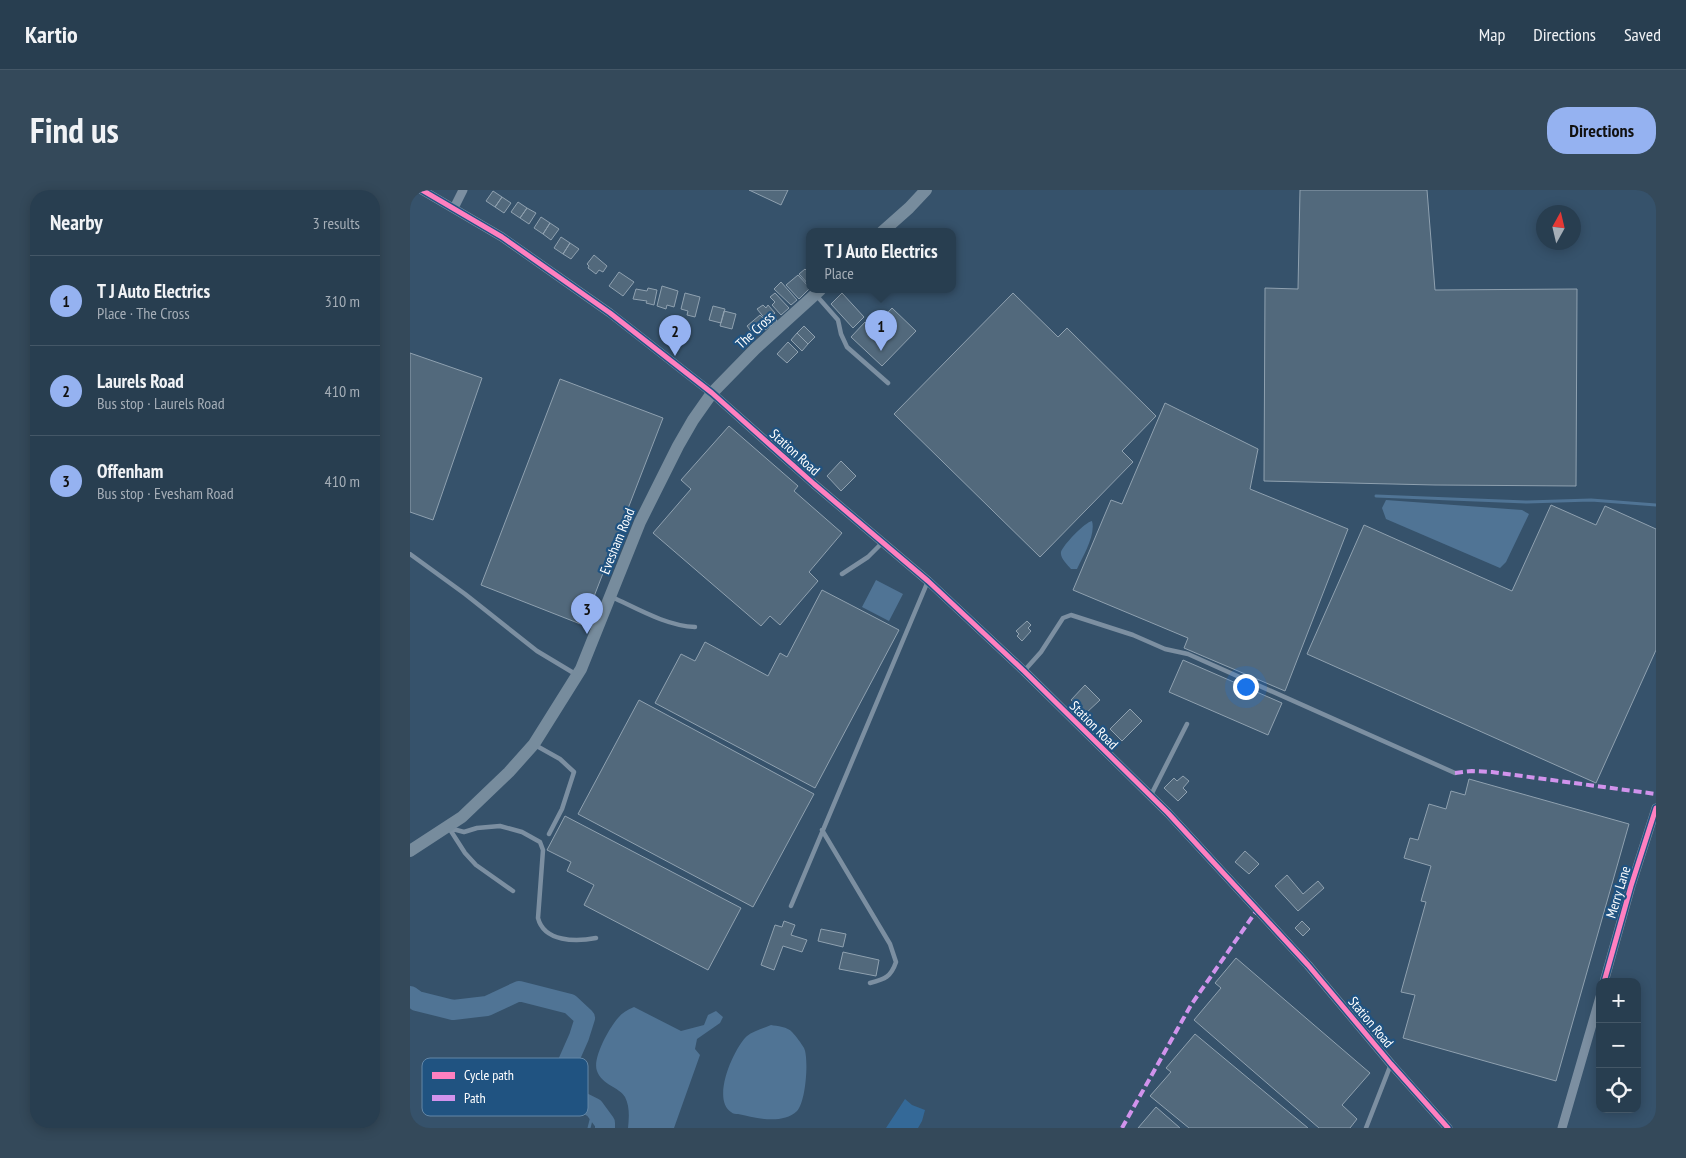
<!DOCTYPE html>
<html lang="en">
<head>
<meta charset="utf-8">
<style>
  body { margin:0; font-family:"PT Sans Narrow",sans-serif; background:#34495a; color:#f1f3f6 }
  .controls { position:absolute; right:15px; bottom:15px; display:grid; overflow:hidden; border-radius:10px; box-shadow:0 2px 12px #0003 }
  .controls button { width:45px; height:45px; display:grid; place-items:center; padding:0; border:0; border-bottom:1px solid #445767; background:#283e50; color:#f1f3f6; font:25px sans-serif }
  .compass { position:absolute; left:1126px; top:15px; width:45px; height:45px; border-radius:50%; background:#283e50; box-shadow:0 2px 12px #0003; rotate:8deg }
  .you { position:absolute; left:835px; top:496px; width:18px; height:18px; margin:-12px; border:4px solid #fff; border-radius:50%; background:#1a73e8; box-shadow:0 0 0 8px #1a73e833 }
  .badge { display:grid; place-items:center; width:32px; height:32px; border-radius:50%; background:#95b2f1; color:#111; font-size:16px; font-weight:700 }
  .pin { position:absolute; translate:-50% -41px; filter:drop-shadow(0 1px 2px #0008) }
  .pin::after { content:''; position:absolute; top:26px; width:18px; height:15px; background:inherit; clip-path:polygon(0 0,100% 0,50% 100%) }
  .popup { position:absolute; left:396px; top:38px; width:150px; height:65px; box-sizing:border-box; display:grid; place-content:center; border-radius:10px; background:#283e50; filter:drop-shadow(0 1px 4px #0005); font-size:16px; white-space:nowrap; color:#a5aeb7 }
  .popup b { font-size:19px; color:#f1f3f6 }
  .popup::after { content:''; position:absolute; left:50%; top:100%; margin-left:-10px; border:10px solid transparent; border-top-color:#283e50 }
  .list { margin:0; padding:0; list-style:none }
  h2 { display:flex; justify-content:space-between; align-items:center; height:65px; margin:0; padding:0 20px; font-size:21px }
  h2 small { font-size:16px; font-weight:400; color:#a5aeb7 }
  .list li { display:grid; grid-template-columns:32px 1fr auto; gap:15px; align-items:center; box-sizing:border-box; height:90px; padding:0 20px; border-top:1px solid #445767 }
  .list b { display:block; font-size:19px; white-space:nowrap }
  .list p { margin:0; font-size:16px; white-space:nowrap; color:#a5aeb7 }
  .list em { font-size:16px; font-style:normal; color:#a5aeb7 }
  .icon { flex:none; width:28px; height:28px; fill:none; stroke:currentColor; stroke-width:2; stroke-linecap:round; stroke-linejoin:round }
  .map { position:relative; flex:none; width:1246px; height:938px; overflow:hidden; border-radius:20px }
  header { display:flex; align-items:center; gap:30px; box-sizing:border-box; height:70px; padding:0 25px; background:#283e50; border-bottom:1px solid #445767 }
  header strong { font-size:24px }
  nav { display:flex; gap:28px; margin-inline-start:auto; font-size:18px }
  .intro { display:flex; align-items:center; justify-content:space-between; box-sizing:border-box; height:120px; padding:0 30px }
  h1 { margin:0; font-size:35px }
  .button { padding:12px 22px; border-radius:20px; background:#95b2f1; color:#111; font-size:18px; font-weight:700 }
  main { display:flex; gap:30px; padding:0 30px }
  aside { flex:1; background:#283e50; border-radius:20px; box-shadow:0 2px 12px #0003 }
  .map>svg:first-child { display:block }
  .green { fill:#346998 }
  .water { fill:#507495 }
  .lines { fill:none; stroke-linecap:round; stroke-linejoin:round }
  .stream { stroke:#507495; stroke-width:3 }
  .river { stroke:#507495; stroke-width:20 }
  .building { fill:#52697c; stroke:#8fa1b0 }
  .service { stroke:#7c8fa1; stroke-width:4.5 }
  .minor { stroke:#7c8fa1; stroke-width:9 }
  .secondary { stroke:#778c9d; stroke-width:12 }
  .quiet { stroke:#d193ec; stroke-width:4; stroke-dasharray:8 4; stroke-linecap:butt }
  .cycleway-casing { stroke:#205381; stroke-width:8 }
  .cycleway { stroke:#ff80c0; stroke-width:5 }
  .labels { text-anchor:middle; stroke-width:4.5; stroke-linejoin:round; paint-order:stroke }
  .street-label { font-size:14px; fill:#fff; stroke:#205381 }
  .key { fill:#205381; stroke:#6387a7; stroke-width:1 }
  .key-label { font-size:14px; fill:#fff }
</style>
</head>
<body>
<header>
<strong>Kartio</strong>
<nav><a>Map</a><a>Directions</a><a>Saved</a></nav>
</header>
<div class="intro"><h1>Find us</h1><a class="button">Directions</a></div>
<main>
<aside>
<h2>Nearby<small>3 results</small></h2>
<ul class="list">
<li><span class="badge">1</span><div><b>T J Auto Electrics</b><p>Place · The Cross</p></div><em>310 m</em></li>
<li><span class="badge">2</span><div><b>Laurels Road</b><p>Bus stop · Laurels Road</p></div><em>410 m</em></li>
<li><span class="badge">3</span><div><b>Offenham</b><p>Bus stop · Evesham Road</p></div><em>410 m</em></li>
</ul>
</aside>
<div class="map">
<svg width="1246" height="938" viewBox="0 0 1246 938">
  <rect width="100%" height="100%" fill="#36526b"/>
  <!-- green -->
  <path class="green" d="M495,909L502,915L515,920L512,931L508,938H476Z"/>
  <!-- water -->
  <path class="water" d="M976,310L1112,320L1119,324L1096,372L1090,378L976,329L972,318Z
    M682,331C686,345 673,366 667,379H661C657,374 650,368 651,362C653,355 675,332 682,331Z
    M466,390L493,404L479,431L452,417Z
    M224,817L271,841L294,835L298,825L306,821L313,827L310,833L287,849L285,859L290,865L264,938H218C219,928 220,917 215,907C209,897 192,895 187,881C182,869 199,838 208,828C212,823 217,820 224,817Z
    M361,835C367,836 378,837 382,842C386,846 391,853 394,858C399,868 396,912 387,921C372,935 346,928 328,924C326,924 323,924 321,922C301,909 324,858 337,846C343,841 354,838 361,835Z"/>
  <g class="lines">
    <!-- stream -->
    <path class="stream" d="M966,306L1117,312L1181,310L1246,315
      M179,938L184,918"/>
    <!-- river -->
    <path class="river" d="M0,806L7,811L43,820L77,816L109,801L160,814L175,828L169,847L154,881L155,894L164,908L184,918L195,933V938"/>
  </g>
  <!-- building -->
  <path class="building" d="M339,0H378L371,15Z
    M890,0H1017L1025,100L1167,99L1166,296L1025,295L854,291L855,98L888,99Z
    M83,1L92,7L85,17L76,11Z
    M92,7L101,13L94,23L85,17Z
    M108,12L117,18L110,28L101,22Z
    M117,18L126,23L119,34L110,28Z
    M131,27L140,33L133,44L124,38Z
    M140,33L149,39L141,50L133,44Z
    M151,47L160,53L153,64L144,58Z
    M160,53L169,59L161,69L153,64Z
    M184,65L197,76L193,82L189,80L186,84L178,78L179,76L177,74Z
    M395,79L400,84V96L389,84Z
    M209,82L224,92L213,106L199,96Z
    M388,85L400,98L389,109L376,95Z
    M371,92L387,110L381,115L364,99Z
    M252,96L268,101L264,117L257,115L256,119L247,116Z
    M238,98L247,100L244,115L236,113L237,111L223,109L226,99L237,101Z
    M275,103L290,107L285,127L277,125L278,121L271,119Z
    M365,103L379,118L371,125L362,115L365,112L360,107Z
    M432,103L454,127L443,138L421,114Z
    M603,103L648,147L657,138L746,226L712,261L723,272L630,367L484,224Z
    M353,115L356,118L358,115L365,123L363,125L367,131L361,136L347,119Z
    M303,116L315,119L311,133L299,130Z
    M482,118L506,141L472,176L441,147L455,132L462,139Z
    M314,121L326,124L322,139L310,136Z
    M350,125L361,136L355,140L352,136L350,137L348,135L341,141L337,136Z
    M394,136L405,147L398,154L387,143Z
    M387,143L398,154L392,161L381,150Z
    M378,152L388,162L377,173L367,164Z
    M0,163L72,188L23,330L0,322Z
    M150,189L253,228L173,435L71,395Z
    M755,213L848,259L840,299L938,339L875,501L774,458L778,448L663,400L701,310L712,314Z
    M319,236L388,296L384,301L432,343L399,382L408,391L370,435L360,426L351,436L243,343L281,299L271,290Z
    M431,271L446,286L431,301L417,286Z
    M1141,315L1186,335L1195,316L1246,339V460L1186,593L897,464L954,335L1102,401Z
    M412,400L489,440L405,598L245,513L271,464L285,471L295,452L358,486L370,463L377,467Z
    M617,431L621,435L618,438L621,441L612,451L607,446L609,444L606,441Z
    M773,470L872,513L858,545L759,502Z
    M675,495L690,510L675,524L661,510Z
    M229,510L404,604L343,717L168,624Z
    M720,519L732,531L712,551L700,539Z
    M773,586L779,591L773,598L777,602L768,611L754,598L764,588L767,591Z
    M1059,589L1219,634L1146,891L993,848L1005,805L991,802L1016,712L1011,711L1021,676L994,668L1000,648L1008,650L1019,614L1036,619L1041,601L1055,605Z
    M155,626L331,718L298,780L174,715L184,695L157,681L161,672L137,660Z
    M835,661L849,674L839,684L825,672Z
    M877,685L893,704L908,691L914,698L888,721L865,696Z
    M374,731L385,735L381,745L397,750L392,762L373,756L364,780L351,775L365,735L372,737Z
    M892,731L900,739L893,746L885,738Z
    M411,739L436,744L433,757L408,751Z
    M433,762L469,770L466,786L429,779Z
    M826,768L960,883L932,915L947,929L940,938H909L784,830L811,798L805,793Z
    M785,844L898,938H779L740,906L761,882L756,878Z
    M746,917L770,938H728Z"/>
  <g class="lines">
    <!-- service -->
    <path class="service" d="M406,105L428,130L431,144L437,157L478,193
      M0,364L55,404L127,461L167,485
      M432,384L458,367L473,352
      M202,407C228,419 257,436 285,437
      M614,481L631,462L653,428L661,425L723,445L755,459L778,464L1045,583
      M125,555L150,569L164,582L152,619L139,644
      M741,605L777,534
      M39,638L54,642L67,638L90,636L112,642L130,652L133,660L128,728C134,752 166,752 186,748
      M39,638L55,663L66,675L103,701
      M412,640L480,754L486,772C481,787 475,789 460,793
      M381,716L518,391
      M956,938L981,874"/>
    <!-- minor -->
    <path class="minor" d="M12,0L92,47L200,123L302,203L404,294L518,391L614,481L758,623L898,775L981,874L1038,938
      M44,18L53,0
      M1194,792L1221,696L1246,618
      M1152,938L1190,807"/>
    <!-- secondary -->
    <path class="secondary" d="M472,42L499,18L516,0
      M0,661L52,627L99,582L124,554L171,479L230,332L268,256L283,230L302,203L345,159L410,100"/>
    <!-- quiet -->
    <path class="quiet" d="M1045,583L1062,581L1082,582L1246,604
      M712,938L781,815L847,720"/>
    <defs>
      <path id="cycleway" d="M12,0L92,47L200,123L302,203L404,294L518,391L614,481L758,623L898,775L981,874L1038,938
        M1194,792L1221,696L1246,618"/>
    </defs>
    <!-- cycleway casing -->
    <use href="#cycleway" class="cycleway-casing"/>
    <!-- cycleway -->
    <use href="#cycleway" class="cycleway"/>
  </g>
  <g class="labels">
    <!-- street labels -->
    <g class="street-label">
      <text transform="translate(345 140) rotate(-43)" y="5">The Cross</text>
      <text transform="translate(385 262) rotate(42)" y="5">Station Road</text>
      <text transform="translate(207 351) rotate(-68)" y="5">Evesham Road</text>
      <text transform="translate(684 535) rotate(45)" y="5">Station Road</text>
      <text transform="translate(1208 702) rotate(-73)" y="5">Merry Lane</text>
      <text transform="translate(961 832) rotate(50)" y="5">Station Road</text>
    </g>
  </g>
  <!-- legend -->
  <rect x="12" y="868" width="166" height="58" rx="8" class="key"/>
  <rect x="22" y="882" width="23" height="7" fill="#ff80c0"/>
  <rect x="22" y="905" width="23" height="6" fill="#d193ec"/>
  <g class="key-label">
    <text x="54" y="890">Cycle path</text>
    <text x="54" y="913">Path</text>
  </g>
</svg>
<div class="controls">
<button>+</button>
<button>−</button>
<button><svg class="icon" aria-label="locate" viewBox="0 0 24 24"><circle cx="12" cy="12" r="6"/><path d="M12 2v4M12 18v4M2 12h4M18 12h4"/></svg></button>
</div>
<svg class="compass" viewBox="-18 -18 36 36"><path d="M0-13l5 13h-10z" fill="#e53935"/><path d="M0 13l5-13h-10z" fill="#a5aeb7"/></svg>
<div class="you"></div>
<div class="pin badge" style="left:471px;top:161px">1</div>
<div class="popup"><b>T J Auto Electrics</b>Place</div>
<div class="pin badge" style="left:265px;top:166px">2</div>
<div class="pin badge" style="left:177px;top:444px">3</div>
</div>
</main>
</body>
</html>
